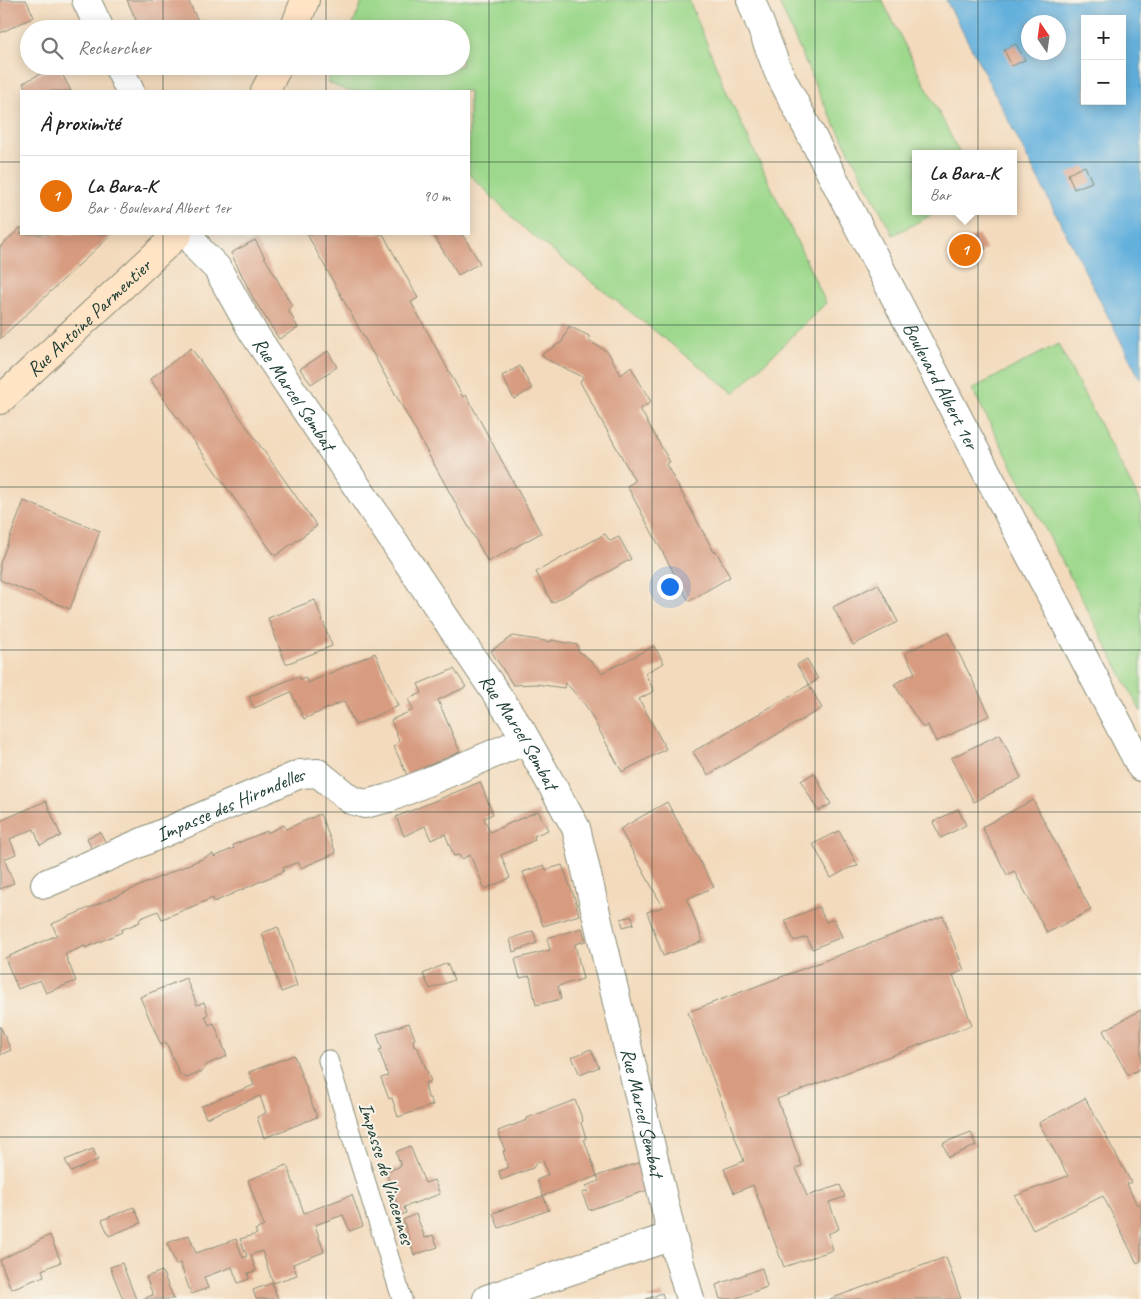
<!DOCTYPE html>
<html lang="fr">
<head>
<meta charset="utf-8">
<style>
  body { margin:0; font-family:Caveat,sans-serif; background:#f2f2f2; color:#222 }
  .controls { position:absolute; right:15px; top:15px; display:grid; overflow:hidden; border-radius:0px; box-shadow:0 2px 12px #0003 }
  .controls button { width:45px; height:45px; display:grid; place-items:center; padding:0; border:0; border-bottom:1px solid #e0e0e0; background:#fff; color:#222; font:25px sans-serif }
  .compass { position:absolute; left:1021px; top:15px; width:45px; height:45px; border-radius:50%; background:#fff; box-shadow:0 2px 12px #0003; rotate:347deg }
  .you { position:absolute; left:669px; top:586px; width:18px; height:18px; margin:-12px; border:4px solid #fff; border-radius:50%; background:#1a73e8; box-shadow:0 0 0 8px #1a73e833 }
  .badge { display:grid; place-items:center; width:32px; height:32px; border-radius:50%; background:#0b8043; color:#fff; font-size:16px; font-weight:700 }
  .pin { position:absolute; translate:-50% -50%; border:2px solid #fff; box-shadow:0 1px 5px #0006 }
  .popup { position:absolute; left:912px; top:150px; width:105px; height:65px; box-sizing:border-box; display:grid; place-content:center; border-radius:0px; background:#fff; filter:drop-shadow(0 1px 4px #0005); font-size:16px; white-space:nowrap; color:#767676 }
  .popup b { font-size:19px; color:#222 }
  .popup::after { content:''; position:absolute; left:50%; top:100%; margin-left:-10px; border:10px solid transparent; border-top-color:#fff }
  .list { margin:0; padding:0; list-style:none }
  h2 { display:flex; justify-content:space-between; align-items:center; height:65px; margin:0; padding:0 20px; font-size:21px }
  h2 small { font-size:16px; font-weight:400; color:#767676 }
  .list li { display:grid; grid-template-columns:32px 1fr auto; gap:15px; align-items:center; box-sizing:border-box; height:80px; padding:0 20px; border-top:1px solid #e0e0e0 }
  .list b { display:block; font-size:19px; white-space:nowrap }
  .list p { margin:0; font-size:16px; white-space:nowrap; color:#767676 }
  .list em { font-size:16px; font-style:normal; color:#767676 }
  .icon { flex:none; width:28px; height:28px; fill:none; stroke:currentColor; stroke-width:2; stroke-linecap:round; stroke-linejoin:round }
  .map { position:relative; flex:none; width:1141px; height:1299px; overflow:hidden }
  .search { position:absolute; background:#fff; box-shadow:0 2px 12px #0003; left:20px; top:20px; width:450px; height:55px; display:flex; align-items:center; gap:12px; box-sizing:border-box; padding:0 18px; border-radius:28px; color:#767676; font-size:19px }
  .panel { position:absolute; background:#fff; box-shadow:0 2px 12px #0003; left:20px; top:90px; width:450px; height:145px; border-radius:0px }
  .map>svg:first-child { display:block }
  .green { fill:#9dd88c; stroke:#5e8a60 }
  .water { fill:#64b0dd; stroke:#427688; fill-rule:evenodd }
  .building { fill:#d79b80 }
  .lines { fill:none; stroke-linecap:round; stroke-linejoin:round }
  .service-casing { stroke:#898c78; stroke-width:21 }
  .minor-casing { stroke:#898c78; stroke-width:30 }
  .tertiary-casing { stroke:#898c78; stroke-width:30 }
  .secondary-casing { stroke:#898c78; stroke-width:30 }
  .service { stroke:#fff; stroke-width:19 }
  .minor { stroke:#fff; stroke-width:28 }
  .tertiary { stroke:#fff; stroke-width:28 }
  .secondary { stroke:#ffe4c6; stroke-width:28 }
  .grid { fill:none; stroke:#1f3d34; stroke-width:1; stroke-opacity:0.55 }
  .labels { text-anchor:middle; stroke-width:4; stroke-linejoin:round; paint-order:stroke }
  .street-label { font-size:20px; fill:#1f3d34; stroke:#f7f3e8 }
</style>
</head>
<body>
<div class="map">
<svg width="1141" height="1299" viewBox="0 0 1141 1299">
  <rect width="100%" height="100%" fill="#f7f3e8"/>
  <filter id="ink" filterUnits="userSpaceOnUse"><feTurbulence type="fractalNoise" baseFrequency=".02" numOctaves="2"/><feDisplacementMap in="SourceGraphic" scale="10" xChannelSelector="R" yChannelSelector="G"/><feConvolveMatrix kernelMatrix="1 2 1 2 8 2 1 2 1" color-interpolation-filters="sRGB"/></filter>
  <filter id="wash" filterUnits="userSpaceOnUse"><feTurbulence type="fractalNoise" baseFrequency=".0096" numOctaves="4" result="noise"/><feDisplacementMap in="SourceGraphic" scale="20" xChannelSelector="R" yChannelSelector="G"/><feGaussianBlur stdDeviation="1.12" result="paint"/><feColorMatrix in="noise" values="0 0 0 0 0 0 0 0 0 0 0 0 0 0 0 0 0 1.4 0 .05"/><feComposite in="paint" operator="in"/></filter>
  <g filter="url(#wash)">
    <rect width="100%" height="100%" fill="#f3dabc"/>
    <!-- green -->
    <path class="green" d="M363,0H689L728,95L826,303L734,393L527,231L469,174V91H347L327,82L334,66H461V29H351Z
      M778,0H882L960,154H916V211H939L893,235L821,98Z
      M1058,344L1141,504V712L972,389Z"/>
    <!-- water -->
    <path class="water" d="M946,0H1141V381L973,51ZM1085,19H1122V101H1085ZM1028,22H1058V52H1028Z"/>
    <g id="blocks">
      <!-- building -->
      <path class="building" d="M0,0H26L34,17L0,33Z
        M127,0H188L202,29H140Z
        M1016,44L1025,60L1012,66L1004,50Z
        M55,66H58L71,91H27L23,83Z
        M1085,166L1092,182L1074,189L1068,174Z
        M21,227V234H112L0,339V247Z
        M307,234H383L418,298L411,302L463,397L466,395L541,533L488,562Z
        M433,234H462L480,263L458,275Z
        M978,234L986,249L956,265L948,249Z
        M255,240L292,306L288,309L298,328L279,339L254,300L231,253Z
        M569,326L589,336V341L608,352L621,375L631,367L651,402L640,409L670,462L666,464L714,552L716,551L730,577L689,601L627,486L635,481L580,382L583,377L544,358L542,354L562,342Z
        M191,348L317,526L275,556L150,379Z
        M328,351L337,367L311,384L300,369Z
        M520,366L532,389L514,399L502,376Z
        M24,501L100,531L70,609L0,580V563Z
        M605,534L610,541L619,537L631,559L552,603L536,572Z
        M878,584L898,622L853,645L833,607Z
        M315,600L332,646L286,664L268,618Z
        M948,632L990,715L936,742L928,725L923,728L894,684L915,673L905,653Z
        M513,636L551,642V640L578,645V651L587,657L602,673L654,646L664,663L645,673L654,691L639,699L666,749L622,772L586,706L566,683L564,688L536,684L513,685L491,651Z
        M375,653L398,706L355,725L344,701L304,719L291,692L254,708L249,697L298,676L300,679L305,677L308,683Z
        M807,659L818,679L809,685L797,665Z
        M454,669L466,687L438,700L460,752L407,775L394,747L399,741L391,720L413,710L408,699L422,693L418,684Z
        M809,685L822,708L708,775L693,752L694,751Z
        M1000,734L1021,778L974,802L951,758Z
        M814,773L831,804L818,811L801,781Z
        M480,782L493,814L484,818L490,832L538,811L548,830L534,836L535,840L501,855L510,878L485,889L470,855L462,859L459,855L454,856L445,834L431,840L425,826L404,836L396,817Z
        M1033,800L1091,910L1047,933L1014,871L1007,875L982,827Z
        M46,801L61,836L40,845L34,829L10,839L16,854L4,859L14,883L0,889V821Z
        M667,802L714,887L687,899L703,941L663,956L647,912L663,907L620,829Z
        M958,809L966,825L941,838L933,822Z
        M320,814L336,853L301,868L298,862L283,868L284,871L214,902L213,898L162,919L158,911L139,919L140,922L121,930L122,932L85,948V946L65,954L76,981L46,993L40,980L18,989L5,958L57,935L52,924L213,854L214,857L234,848L233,845L267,831V833L284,825L286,829Z
        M839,831L858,866L849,868L831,878L813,844Z
        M100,832L106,843L92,850L87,838Z
        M544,865L546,870L562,865L575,899L579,915L543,926L523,872Z
        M819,907L826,922L834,919L842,937L812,949L807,937L794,941L785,920Z
        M632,916L634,924L623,927L621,919Z
        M943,916L964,970L953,975L972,1025L777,1099L802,1166L796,1168L807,1196L840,1185L845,1197L829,1202L839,1229L828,1234L833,1250L784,1267L753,1185L734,1193L724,1169L744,1161L688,1012Z
        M278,927L297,986L281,992L262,933Z
        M582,928L586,941L575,944L583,979L558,986L561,999L536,1005L530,976L520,978L515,959L550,950L547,938Z
        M533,931L537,943L513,952L510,939Z
        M447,963L454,980L430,989L423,974Z
        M186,978L197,1005L204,1002L208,1014L205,1016L209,1025L214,1023L227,1056L206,1065L203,1071L187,1078L180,1075L166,1042L161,1045L140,997Z
        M1141,1010V1068L1128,1075L1103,1031Z
        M409,1023L415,1039L413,1040L414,1047L417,1046L431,1081L425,1083L428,1098H430L433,1105L398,1117L392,1098L389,1099L381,1078L388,1076L379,1050L382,1049L377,1034Z
        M0,1026L11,1050L0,1055Z
        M591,1049L599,1067L580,1075L572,1057Z
        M294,1055L317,1117L264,1138L257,1117L266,1113L260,1096L206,1118L201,1106L254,1085L249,1072Z
        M1085,1098L1131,1182L1127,1184L1137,1205L1141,1203V1261L1137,1263L1103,1196L1033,1230L1015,1196L1068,1176L1039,1123Z
        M575,1100L583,1121L581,1123L586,1138L584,1139L597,1176L543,1196L537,1180L548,1175L543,1161L537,1162L533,1168L501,1180L499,1171L508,1168L503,1151H505L498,1131L527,1120V1118Z
        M971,1132L976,1146L948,1157L943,1143Z
        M410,1146L425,1183L434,1180L440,1194L404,1207L406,1213L401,1215L386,1172L401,1166L396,1152Z
        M93,1149L98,1160L71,1172L65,1160Z
        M641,1162L648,1190L589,1210L582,1193L588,1191L586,1186L599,1181L597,1176Z
        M287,1165L304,1213L352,1195L363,1226L350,1231L343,1215L315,1225L324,1252L293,1264L297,1275L273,1283L262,1251L251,1255L256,1271L248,1273L249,1279L238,1283L232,1267L204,1277L208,1288L191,1294L180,1263L176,1265L167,1243L189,1235L196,1253L236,1239L243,1258L247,1256L240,1239L257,1234L255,1230L264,1226L248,1180Z
        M543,1196L549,1210L499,1228L493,1213Z
        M134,1207L141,1223L109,1236L102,1220Z
        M416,1214L425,1238L433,1235L438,1247L414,1255L403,1220Z
        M50,1235L61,1262L42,1270L44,1276L11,1289L0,1260Z
        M946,1257L961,1299H830Z
        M122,1263L136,1299H123L110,1267Z
        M762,1268L767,1287L734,1299H720L716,1285Z
        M162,1271L174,1299H142L153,1295L146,1277Z
        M272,1283L278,1299H256L253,1290Z
        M662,1293L664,1299H646Z"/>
    </g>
  </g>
  <g filter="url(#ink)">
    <use href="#blocks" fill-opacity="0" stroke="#898c78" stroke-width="1"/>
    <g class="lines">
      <defs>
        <path id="service" d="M328,1060L402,1299"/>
        <g id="minor">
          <path d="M86,0L100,29"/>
          <path d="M118,66L130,91"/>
          <path id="s1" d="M189,234L200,251L217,268L253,332L522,732L576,828L672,1236L690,1299"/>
          <path id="s2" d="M45,884L300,774L318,773L351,800L365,804L389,798L526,740"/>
          <path d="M487,1299L672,1236"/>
        </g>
        <g id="tertiary">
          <path id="s3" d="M751,0L778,71L909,324L1141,767"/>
        </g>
        <g id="secondary">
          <path d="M294,29L305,0"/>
          <path d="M265,91L278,66"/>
          <path id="s4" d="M0,400L178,234"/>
        </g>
      </defs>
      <!-- service casing -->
      <use href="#service" class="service-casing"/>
      <!-- minor casing -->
      <use href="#minor" class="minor-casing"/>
      <!-- tertiary casing -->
      <use href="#tertiary" class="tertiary-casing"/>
      <!-- secondary casing -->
      <use href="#secondary" class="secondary-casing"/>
      <!-- service -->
      <use href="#service" class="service"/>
      <!-- minor -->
      <use href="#minor" class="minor"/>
      <!-- tertiary -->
      <use href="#tertiary" class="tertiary"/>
      <!-- secondary -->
      <use href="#secondary" class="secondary"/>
    </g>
  </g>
  <!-- grid -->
  <path class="grid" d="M163,0V29M326,0V29M489,0V1299M652,0V1299M815,0V1299M978,0V1299M163,66V91M326,66V91M0,162H21M469,162H1141M163,234V1299M326,234V1299M0,325H1141M0,487H1141M0,650H1141M0,812H1141M0,974H1141M0,1137H1141"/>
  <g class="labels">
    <!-- street labels -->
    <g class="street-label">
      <text dy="7" stroke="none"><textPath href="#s4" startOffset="121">Rue Antoine Parmentier</textPath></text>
      <text dy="7" stroke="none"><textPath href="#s3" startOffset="430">Boulevard Albert 1er</textPath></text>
      <text dy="7" stroke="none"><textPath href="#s1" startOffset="192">Rue Marcel Sembat</textPath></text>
      <text dy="7" stroke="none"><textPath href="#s1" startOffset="598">Rue Marcel Sembat</textPath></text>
      <text dy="7" stroke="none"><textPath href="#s2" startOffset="202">Impasse des Hirondelles</textPath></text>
      <text dy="7" stroke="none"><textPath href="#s1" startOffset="1002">Rue Marcel Sembat</textPath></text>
      <text transform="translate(387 1173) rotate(73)" y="7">Impasse de Vincennes</text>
    </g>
  </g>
</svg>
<div class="controls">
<button>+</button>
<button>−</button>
</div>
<svg class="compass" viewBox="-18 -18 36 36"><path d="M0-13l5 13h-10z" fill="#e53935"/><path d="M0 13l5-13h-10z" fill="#767676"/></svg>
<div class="you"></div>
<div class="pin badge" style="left:965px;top:250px;background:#e8710a">1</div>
<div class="popup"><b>La Bara-K</b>Bar</div>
<div class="search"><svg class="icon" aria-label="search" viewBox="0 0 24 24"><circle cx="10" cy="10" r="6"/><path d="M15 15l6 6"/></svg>Rechercher</div>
<section class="panel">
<h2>À proximité<small></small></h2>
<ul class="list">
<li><span class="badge" style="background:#e8710a">1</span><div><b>La Bara-K</b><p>Bar · Boulevard Albert 1er</p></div><em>90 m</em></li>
</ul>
</section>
</div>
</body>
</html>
